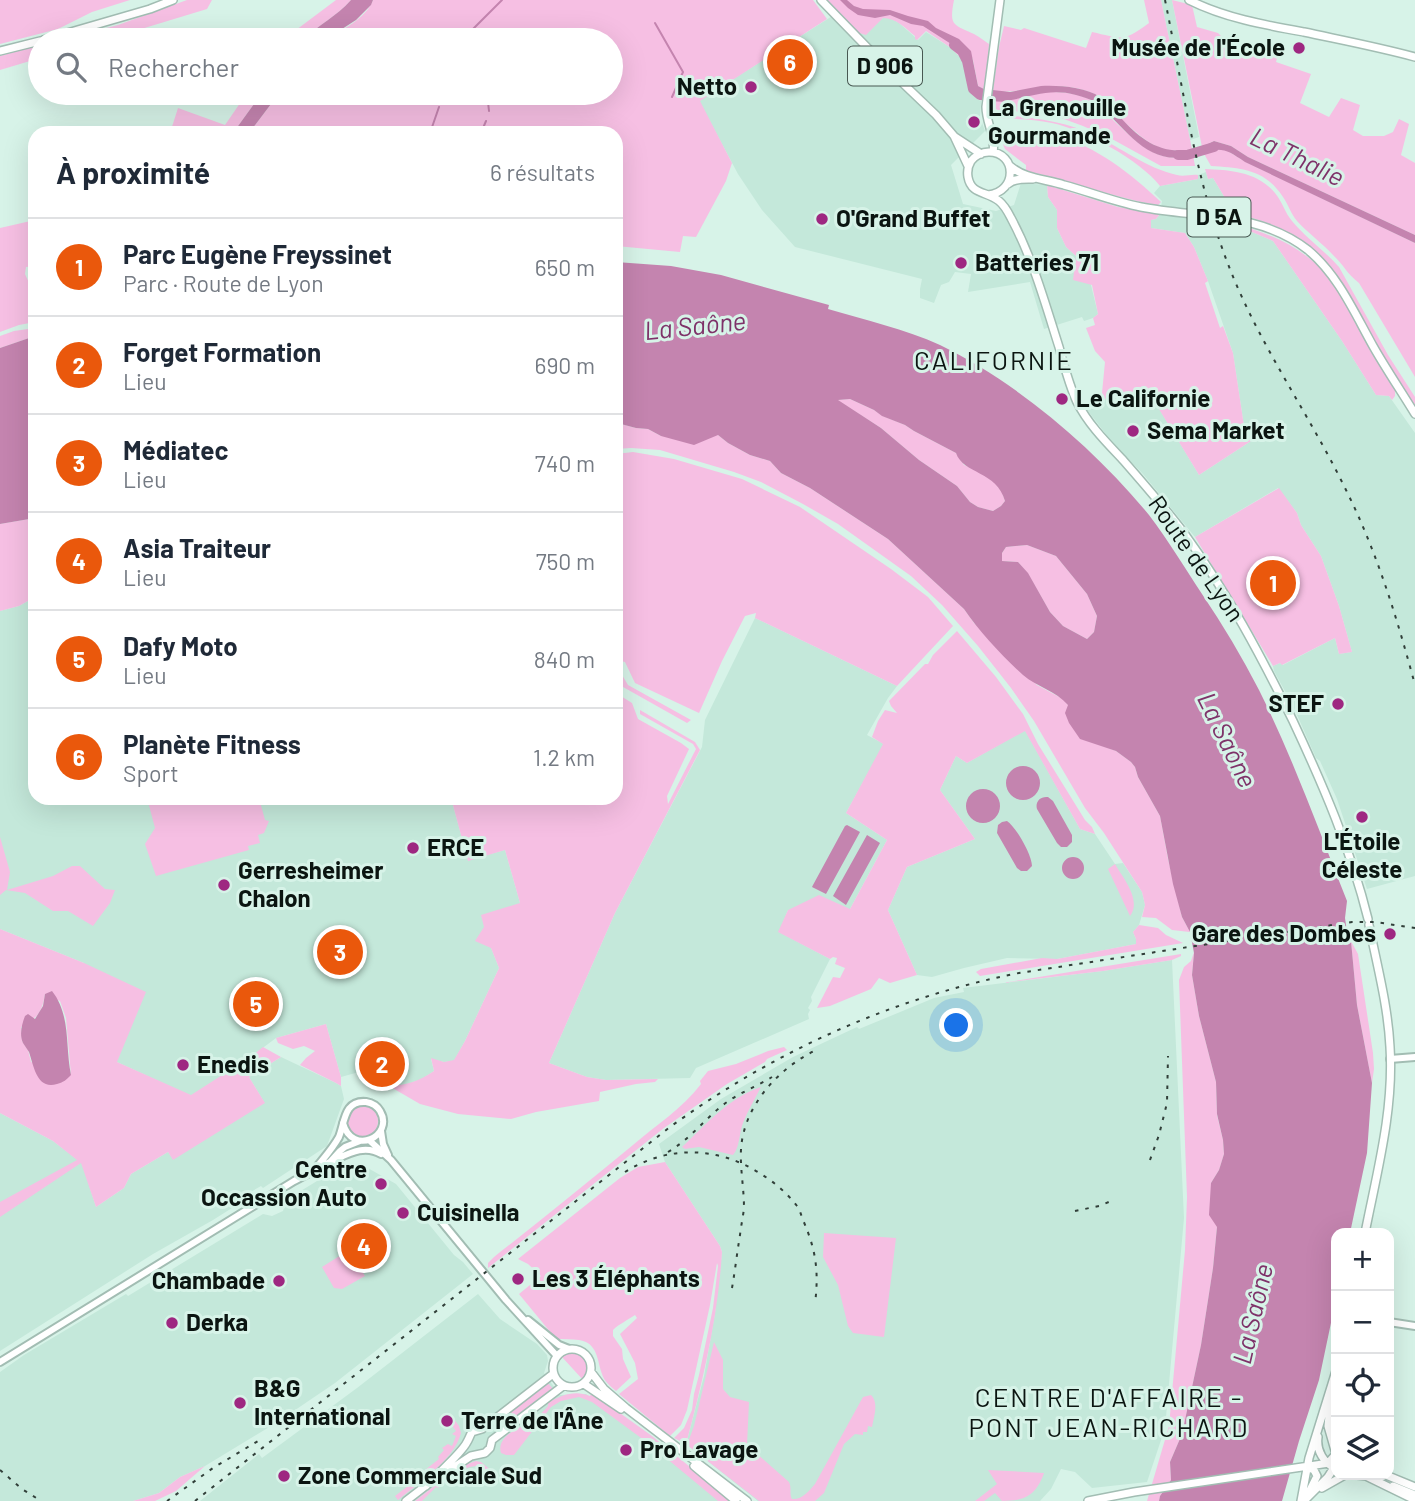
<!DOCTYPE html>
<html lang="fr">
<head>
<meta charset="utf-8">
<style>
  body { margin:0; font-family:Barlow,sans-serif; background:#f6f6f7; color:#1f2937 }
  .controls { position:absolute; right:21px; bottom:21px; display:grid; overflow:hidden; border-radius:14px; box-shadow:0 7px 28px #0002 }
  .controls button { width:63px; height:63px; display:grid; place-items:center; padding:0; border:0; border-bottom:2px solid #e0e1e3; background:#fff; color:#1f2937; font:35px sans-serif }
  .you { position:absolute; left:957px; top:1026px; width:24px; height:24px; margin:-18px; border:5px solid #fff; border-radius:50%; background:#1a73e8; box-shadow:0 0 0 10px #1a73e833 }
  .badge { display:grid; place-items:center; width:46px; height:46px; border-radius:50%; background:#ea580c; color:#fff; font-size:23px; font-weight:700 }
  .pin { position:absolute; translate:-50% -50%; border:4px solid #fff; box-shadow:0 2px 7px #0006 }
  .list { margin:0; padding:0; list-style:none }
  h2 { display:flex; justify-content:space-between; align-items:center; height:91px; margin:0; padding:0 28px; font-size:30px }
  h2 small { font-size:23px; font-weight:400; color:#747a83 }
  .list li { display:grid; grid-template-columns:46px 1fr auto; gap:21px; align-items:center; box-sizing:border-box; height:98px; padding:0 28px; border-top:2px solid #e0e1e3 }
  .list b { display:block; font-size:26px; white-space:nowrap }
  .list p { margin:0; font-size:23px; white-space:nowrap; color:#747a83 }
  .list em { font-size:23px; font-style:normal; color:#747a83 }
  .icon { flex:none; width:38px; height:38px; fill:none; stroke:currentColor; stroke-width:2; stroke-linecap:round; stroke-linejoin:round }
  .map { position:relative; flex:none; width:1415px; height:1501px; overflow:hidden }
  .search { position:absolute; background:#fff; box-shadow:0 7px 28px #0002; left:28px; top:28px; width:595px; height:77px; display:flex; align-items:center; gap:18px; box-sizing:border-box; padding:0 24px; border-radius:38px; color:#747a83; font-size:26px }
  .panel { position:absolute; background:#fff; box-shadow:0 7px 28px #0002; left:28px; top:126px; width:595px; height:679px; border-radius:21px }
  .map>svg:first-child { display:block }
  .built { fill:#c4e8da }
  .green { fill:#f6bfe3; fill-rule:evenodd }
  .water { fill:#c484af; fill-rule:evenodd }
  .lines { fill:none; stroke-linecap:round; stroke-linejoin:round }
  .stream { stroke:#c484af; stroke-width:2 }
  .river { stroke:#c484af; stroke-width:10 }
  .minor-casing { stroke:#a2bdb3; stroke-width:10 }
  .major-casing { stroke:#a2bdb3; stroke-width:10 }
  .minor { stroke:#fff; stroke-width:6 }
  .major { stroke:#fff; stroke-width:7 }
  .rail { stroke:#313f39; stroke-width:2; stroke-dasharray:3.5 7; stroke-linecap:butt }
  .poi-dot { fill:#9e2781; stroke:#d7f3e8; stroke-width:2.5 }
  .labels { text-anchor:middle; stroke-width:6; stroke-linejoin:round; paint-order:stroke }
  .shield { fill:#d7f3e8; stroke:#485852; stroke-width:2 }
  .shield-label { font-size:23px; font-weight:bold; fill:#0b1511 }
  .poi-label { font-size:24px; font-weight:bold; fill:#0b1511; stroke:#d7f3e8; text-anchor:start }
  .street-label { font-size:24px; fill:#0b1511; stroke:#d7f3e8 }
  .water-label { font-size:26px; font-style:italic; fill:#7e3269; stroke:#d7f3e8 }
  .neighbourhood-label { font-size:26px; letter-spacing:2px; fill:#0b1511; stroke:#d7f3e8 }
</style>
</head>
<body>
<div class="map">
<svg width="1415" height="1501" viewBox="0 0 1415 1501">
  <rect width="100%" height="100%" fill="#d7f3e8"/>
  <!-- built -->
  <path class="built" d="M1161,0H1172L1199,137L1190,140Z
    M837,13L881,19L883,18H890L899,23L915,37L916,39L918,40L926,32L951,48L962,59L969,90L977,99L981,101L980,117L985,131L951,165L963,204L996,211L1014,205L1021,183L1047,185L1048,197L1057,210V228L1066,247L1076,256L1091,285L1098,314L1093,318L1084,321L1082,317L1044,329L1030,282L968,292L971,274L955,272L949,282L941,285L934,303L920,298V289L922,279L795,247L762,210L738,174L699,101Z
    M1206,172L1208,179L1213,178L1234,213L1233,224L1273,241L1342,341L1376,395L1389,396L1415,433V876L1367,889L1337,799L1320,761L1316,758L1294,708L1274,671L1273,666L1280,663L1283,665L1335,638L1339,654L1352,652L1339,606L1321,556L1301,525L1297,513L1278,488L1195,537L1143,474L1111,441L1082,403L1139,394L1148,390L1199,475L1251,441L1244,426L1233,353L1208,281L1194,247L1185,233L1151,228V220L1156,219L1160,214L1162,201L1154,193L1160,186L1198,179V175Z
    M35,597V798H451L468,860L505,850L520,903L491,948L499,968L465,1041L454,1061L444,1062L431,1059L434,1071L422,1079L406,1085L389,1086L359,1072L341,1077L326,1024L276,1038L252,1056L191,1096L117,1062L84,963L0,929V611L19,606Z
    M755,618L897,686L888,698L867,735L884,744L846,813L887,840L850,909L788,910L779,932L830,959L811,997L812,1001L808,1008L810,1010L808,1014L809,1019L696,1068L690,1078L606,1080L587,1077L549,1063L615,913L702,747L705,720Z
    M1025,730L1080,829L1095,834L1115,864L1123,863L1142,892L1145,905L1139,925L1133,932L1136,939V944L1057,959L1007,958L964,968L932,977L917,975L888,910L907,867L975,839L940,790L956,756L967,763Z
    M1172,960L1184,1218L1165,1428L1147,1482L1092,1488L1075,1472L1061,1469L1051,1489L1040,1501H758L686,1444L704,1376L715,1313L722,1252L720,1246L665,1162L659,1144L721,1099L793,1057L857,1027L859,1029L934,998L964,992L963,988L1103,971Z
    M281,1057L336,1083L341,1086L344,1099L327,1146L263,1188L261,1186L249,1193L251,1196L213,1220L153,1254L0,1351V1113L53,1141L82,1163L96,1207L124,1188L131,1174L168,1152L173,1159L264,1102L249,1077Z
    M346,1167H366L396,1184L454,1255L463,1262L473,1274L335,1383L276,1423L205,1466L180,1477L159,1493L133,1501H0V1372L24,1355L126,1294L128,1296L263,1214L272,1216L283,1211L286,1200L330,1173Z
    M478,1294L500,1319L537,1344L547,1355L548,1361L544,1373L560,1395L586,1394L725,1501H200L259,1454L262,1458L357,1388Z"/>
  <!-- green -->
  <path class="green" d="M0,0H130L92,12L58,29L0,44Z
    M187,0H212L207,9L105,40H60L118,25Z
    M336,0H351C337,16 318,25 303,40H285L292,33Z
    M373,0H813L827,19L700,101L732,163L726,181L696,237L683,236L680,252L616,246V133H249L271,104L278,93H611V40H325C341,30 366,19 373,0Z
    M826,0H954C949,26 953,24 974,34C980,37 984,41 989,44L986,90L978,86L973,60L968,49L962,59L951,48L926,31L917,40L915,39V36C905,28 896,18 883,18L866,35L856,32Z
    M1144,0H1161L1192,149C1158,156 1144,139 1121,119C1113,112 1109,101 1099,96C1083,87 1058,84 1041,87C1024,89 1010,94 993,90L999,47L1004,26L1021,30L1024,28L1086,48L1092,32C1123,39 1123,42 1149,23Z
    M1172,0L1192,5L1197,27L1218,33L1227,42L1246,49L1269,52L1270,46L1280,48L1276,62L1311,74L1300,103L1329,117L1341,98L1360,105L1353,130L1363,136H1384L1393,132L1399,119L1409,124L1401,155L1415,163V235L1248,157L1231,146L1214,141L1202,147Z
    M40,45V58L0,70V56Z
    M1047,92C1062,92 1081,93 1094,102C1102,107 1107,114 1114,121C1137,142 1158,166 1193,155L1195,166H1161L1112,139L1083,126L1050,114L998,110L991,107L992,101H1000Z
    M247,93H262L233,133H170L178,108L225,125Z
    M999,115C1031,117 1064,121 1094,135C1122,148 1146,168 1177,175C1184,177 1191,174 1198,175V179L1160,186C1140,160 1085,130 1052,123C1034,119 1015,119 997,118Z
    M1023,132C1034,133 1045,133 1056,136C1097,146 1131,174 1161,202L1158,205C1113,198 1070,180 1026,171V165L1005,149L1001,140L1007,136L1023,137Z
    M1215,149L1226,150L1246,162L1415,243V377L1359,283C1346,273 1344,265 1333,255C1322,243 1308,233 1297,221C1291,214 1288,204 1283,197C1265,169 1241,168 1211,166L1203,152Z
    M1205,169C1230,170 1258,172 1275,193C1282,201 1285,213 1292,221C1306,238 1324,250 1339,267L1388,355L1415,397V407L1385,361L1342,282C1312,241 1283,225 1234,213L1213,178L1208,179Z
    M1047,185L1118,207L1160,214L1156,219L1151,220V228L1185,233L1194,247L1208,281L1205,283L1220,328L1223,326L1233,353L1244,426L1251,441L1199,475L1148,391L1139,394L1104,399L1102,393L1105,362L1095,351L1086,328L1095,325L1093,318L1098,314L1092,285L1073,280L1076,256L1066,247L1057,228V210L1048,197Z
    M35,220V266L26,267L25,274L30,285L35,286V322L19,325L0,332V228Z
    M1233,224C1268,232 1302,247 1326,274C1338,288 1346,304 1355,320C1368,343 1382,366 1395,389V396L1392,400L1389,396L1376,395L1342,341L1273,241Z
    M35,328V336L0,348V336L14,331Z
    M850,399L874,410L883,416L905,425L914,431L956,453L964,465L981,472L995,483L1002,492L1005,501L1001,506L993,511L978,507L970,502L957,486L919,460L881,428L837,400Z
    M621,424L636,428L648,429L661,436L718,435L728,443L750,455L770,461L781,473L810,488L888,539L964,609L974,623L1037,685L1063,699L1104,746L1116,751L1131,762L1135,767L1138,777L1160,816L1168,859L1182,917L1190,932L1172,930L1156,918L1142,917L1145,905L1142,892L1104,833L1085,808L1034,721L1011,688L978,646L942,605L911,576L838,524L803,504L761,482L734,472L660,450L631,448L616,449V425Z
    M633,452L674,459L742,479L800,507L891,569L928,597L953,626L897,686L755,618L756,613L745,616L722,661L699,713L635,683L625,662L616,660V454Z
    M1279,488L1297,513L1301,525L1321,556L1339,606L1352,652L1339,654L1335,638L1282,665L1280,663L1273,666L1195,537Z
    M35,518V597L19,606L0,611V524Z
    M1027,545L1056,556L1087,594L1097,616L1094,632L1087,639L1063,626L1050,612L1028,574L1018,562L1002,561V553L1006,547Z
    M957,631L996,677L1023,714L1038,744L1085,820L1092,827L1095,834L1080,829L1025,731L967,763L956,756L940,790L975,839L907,867L888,910L917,975L890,983L879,978L871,989L830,1006L817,1008L833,977L840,978L845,968L835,964L837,958L833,957L830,959L778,932L788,910L819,895L850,909L887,840L846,813L883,744L872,737L878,721L885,710L897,713L891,706L889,701L925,664H928L933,655Z
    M616,669L619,670L628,685L691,720L687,723L616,683Z
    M616,693L632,703L638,719L681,743L689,749L667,796L668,804L696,749L693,744L640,714V710L695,742L700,750L615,913L549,1063L587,1077L606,1080L658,1079L655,1082L636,1084L600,1092L599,1101L536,1112L511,1119L458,1114L420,1104L389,1086C407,1085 419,1081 434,1071L431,1058L444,1062L454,1060L465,1041L499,968L491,948L475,941L484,927L481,915L520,903L505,850L468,861L451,798H616Z
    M147,798H259L265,820L269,821L264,833L258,835L260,843L248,846L249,850L156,876L145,844L155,828Z
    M0,837L10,872L7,890L53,876L72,866H80L105,889L115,890L110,903L93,926L68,911H53L25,893L6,890L0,895Z
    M1115,864C1123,878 1142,900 1130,916L1108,869Z
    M1139,925L1158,928L1166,935L1183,943L980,976L976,972L981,969L1042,958L1057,959L1136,944V939L1133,932Z
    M0,929L84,963L146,992L117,1062L191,1095L252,1056L263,1047L281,1057L249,1077L265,1103L173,1160L168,1152L131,1174L124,1188L96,1207L81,1163L0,1217V1202L77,1160L53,1141L0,1113ZM45,994L60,1001L66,1018L71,1075L31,1062L28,1050L22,1041L21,1027C37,1018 42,1013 45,994Z
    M1351,941L1358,954L1373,1053L1374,1069L1372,1083L1357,1005Z
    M1194,952L1192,975L1199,1016L1216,1082L1217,1115L1223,1140L1224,1154L1219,1170L1211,1183L1217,1227L1213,1268L1201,1345L1182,1434L1170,1462L1171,1480L1160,1496L1159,1501H1147L1169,1426L1185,1250L1187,1197L1179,980L1184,967L1191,961Z
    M1181,954V956L1172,960L1103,971L1002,983Z
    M326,1024L341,1077V1086L336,1083L300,1065L306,1058L315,1051L304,1046L293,1049L278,1043L276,1038Z
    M784,1047L787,1050L767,1059L765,1062L727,1084L664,1128L488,1268V1263L494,1257C541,1220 587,1183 633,1145C656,1125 682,1109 701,1084L700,1081L708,1071L736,1064L768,1051Z
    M761,1087C755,1099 748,1110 743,1123C739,1133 740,1147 733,1155L699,1147L685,1149L682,1147C707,1124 728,1098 761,1087Z
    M346 1121a16 16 0 1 1 32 0a16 16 0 1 1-32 0Z
    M665,1162L720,1246L722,1252C718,1317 703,1381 686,1444L674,1438L684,1428L692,1410L694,1394L699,1375L713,1308L718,1266L717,1263L710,1305L687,1410L681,1425L670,1436L619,1394L638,1379L635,1363L620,1334L637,1318L635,1315C628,1320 619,1324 613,1330V1336L622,1349L623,1359L631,1377L616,1391C610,1386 604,1381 602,1374C597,1360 598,1343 579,1340C572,1339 564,1339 556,1339L519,1294L541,1276L528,1264L518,1259L620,1178L638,1167Z
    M824,1233L896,1238L884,1337L853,1333L848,1326L838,1285L823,1257Z
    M349,1250L365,1276L342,1289L334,1288L322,1267Z
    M714,1342L723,1360V1389L730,1397L749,1402L747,1445L789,1482C792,1488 789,1494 792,1499C802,1500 809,1491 815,1484L863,1397L871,1395C879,1403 874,1416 872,1427L868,1426L867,1432H863V1435L855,1434L844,1444L824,1493L815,1501H759L687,1445L694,1426Z
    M576,1353L588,1360C591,1369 589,1374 584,1381L562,1357L566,1354Z
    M547,1382L554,1390L500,1433L493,1424Z
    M592,1393L652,1436L732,1501H718L648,1443L592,1402L579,1397L561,1401L551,1407L514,1455H506L501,1453C497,1441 510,1432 520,1427C522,1427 524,1427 526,1426C533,1422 542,1413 548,1406V1403C561,1395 575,1390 590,1396Z
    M451,1415L459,1426L461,1433C454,1460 419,1483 398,1500L395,1496L408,1486L407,1484L439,1459L438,1457L444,1450L442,1448L448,1444L452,1446L456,1436L452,1434L456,1431L447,1419Z
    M476,1461L481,1462L497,1475L491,1477L476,1466C466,1467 459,1471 453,1479L449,1476L442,1486L440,1485L438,1488L436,1487L422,1501H415L459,1467Z
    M205,1466L176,1491L155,1501H133L159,1493L180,1477Z
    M988,1470L1044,1473C1036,1496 1024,1501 1002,1501L995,1493L984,1501H975L997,1484Z"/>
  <!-- water -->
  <path class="water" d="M351,0H373L371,5L356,20L325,40H303C318,25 337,16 351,0Z
    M840,0H847L854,6L863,9L890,10L908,16L928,21L936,28L959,39L971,51L978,86L986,90L985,98L975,94L966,57L959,49L923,26L911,24L890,15L875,18L858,15L848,8Z
    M1041,86C1058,85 1086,87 1100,97C1108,102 1113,110 1120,117C1139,138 1161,156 1192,149L1193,155C1148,169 1126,128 1097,103C1090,99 1083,97 1076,95C1042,86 1022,103 992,101L993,90L1010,92Z
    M262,93H278L271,104L249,133H233Z
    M1214,141L1231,146L1248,157L1415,235V243L1245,162C1228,151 1224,147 1203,152L1202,147Z
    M616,262L671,266L721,275L829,305L828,309C865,320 905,329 940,345C1018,383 1094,448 1149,515C1168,540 1185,568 1202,594C1223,625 1242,657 1259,690C1293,758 1319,831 1347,901L1345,918L1347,932L1351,941L1357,1005L1372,1083L1367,1153L1350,1233H1336V1299L1319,1380L1299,1441L1282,1501H1159L1160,1496L1171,1480L1170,1462L1182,1434L1201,1345L1213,1268L1217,1227L1209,1215L1211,1183L1219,1170L1224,1154L1223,1140L1217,1114L1216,1082L1199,1016L1192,975L1194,953L1190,932L1182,917L1173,884L1160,816L1138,777L1135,767L1131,762L1116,751L1080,739L1069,723L1065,713L1068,705C1056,691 1037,687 1023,675C1003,657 979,631 964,609L888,539L810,488L781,473L770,461L750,455L728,443L718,435L694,445L661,436L648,429L636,428L621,424L616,425ZM850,399L874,410L882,416L905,425L914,431L956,453C963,474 997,471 1005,501L1001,506L993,511L978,507L970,502L957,486L919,460L881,428L838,400ZM1027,545L1056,556L1087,594L1097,616L1094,632L1087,639L1063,626L1050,612L1028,573L1018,562L1002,561V553L1006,547Z
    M35,336V518L0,524V348Z
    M1006 783a17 17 0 1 1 34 0a17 17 0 1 1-34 0Z
    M966 806a17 17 0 1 1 34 0a17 17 0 1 1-34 0Z
    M1048,797L1053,801L1072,835V842L1067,847H1061L1057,843L1037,809C1035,802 1040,796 1048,797Z
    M1007,821C1016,827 1032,855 1032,866L1027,871H1021L1017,868L997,833L998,825L1002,822Z
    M847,825L860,832L826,894L812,887L813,885L845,826Z
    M867,835L880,843L846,905L833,896Z
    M1062 868a11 11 0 1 1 22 0a11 11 0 1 1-22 0Z
    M52,991C71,1015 65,1046 71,1075C66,1080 64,1082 57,1084C37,1090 34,1067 29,1052C27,1049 25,1046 23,1043C19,1034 22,1024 25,1016L28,1014L35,1019L43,1006L45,994Z"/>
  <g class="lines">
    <!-- stream -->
    <path class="stream" d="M655,23L683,72L672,97
      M473,29L502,0
      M462,40L467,35
      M487,93L489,111
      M443,97L445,93
      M430,133L439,107
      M481,133L486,121"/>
    <!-- river -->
    <path class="river" d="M954,45L962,51L967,61L973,89L980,95L1006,97
      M1178,155H1187L1214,147"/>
    <defs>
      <path id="minor" d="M1390,1059L1415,1057
        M381,1131L383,1144L388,1155
        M369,1140L391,1160L506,1300L557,1356
        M332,1161C348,1154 364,1144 381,1154
        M316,1168C324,1158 333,1148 339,1137C345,1122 344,1100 366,1102C372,1103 377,1106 380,1111C395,1136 352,1157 343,1123
        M528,1320L559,1345L569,1349
        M1389,1322L1415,1326
        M0,1362L294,1181L330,1162L340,1151L345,1147L360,1141"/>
      <path id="major" d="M821,0L890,71L936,115L954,136L968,166
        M1189,0C1225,18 1265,25 1304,32C1341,40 1378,47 1415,57
        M43,40L150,9L173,0
        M0,51L40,41
        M955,137L981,154
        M993,152C996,137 986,123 986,107L1000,0
        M1010,166C1025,179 1046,179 1064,185C1090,192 1115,202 1141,207C1198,218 1260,212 1308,250C1338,275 1354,312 1373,346C1386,369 1401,391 1415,414
        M1008,184C1014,178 1025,179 1033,179
        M988,195C1018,192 1017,152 989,152C982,152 975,156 971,161C968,166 967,171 968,177C971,195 987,191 999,201C1004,205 1008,212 1011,218C1033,259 1045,303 1059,347C1064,365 1069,385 1077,402C1088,424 1106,442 1123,460C1144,484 1165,508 1184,533C1227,592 1261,656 1293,721C1323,785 1351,850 1368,919
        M1365,1233C1377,1172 1394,1110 1390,1047C1388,1006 1377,965 1369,925
        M553 1368a19 19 0 1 1 38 0a19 19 0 1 1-38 0Z
        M591,1372L604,1389L626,1408L747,1501
        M584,1384L621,1409
        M1318,1437C1316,1451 1324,1463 1336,1469
        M492,1440L563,1386
        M1328,1463L1336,1454L1328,1426L1331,1396
        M694,1466L736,1501
        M1357,1475L1366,1476L1415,1500
        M1386,1475L1415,1487
        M438,1478L471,1456L485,1453L490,1448L492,1440
        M426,1486C435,1476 462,1453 467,1442C469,1439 470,1435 472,1432L482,1429L553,1374
        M1393,1486L1415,1495
        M1322,1488L1345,1475
        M1308,1494L1317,1476L1314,1470L1308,1467
        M406,1501L428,1484
        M1088,1501L1134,1492L1336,1462
        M1301,1501L1309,1458L1336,1371
        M1304,1501L1328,1477L1335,1466"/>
    </defs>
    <!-- minor casing -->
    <use href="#minor" class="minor-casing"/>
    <!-- major casing -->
    <use href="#major" class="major-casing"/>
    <!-- minor -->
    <use href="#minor" class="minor"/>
    <!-- major -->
    <use href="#major" class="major"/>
    <!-- rail -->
    <path class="rail" d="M1165,0C1184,92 1197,191 1234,279C1265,353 1311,418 1346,490C1377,552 1397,618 1415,685
      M668,1152C690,1139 704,1120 723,1105C738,1093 756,1087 772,1077
      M1150,1160L1159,1135L1167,1103L1168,1056
      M625,1172C668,1145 718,1146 761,1174C774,1182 787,1193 797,1206C800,1210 801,1215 803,1220C816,1250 819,1271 815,1304
      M1075,1211L1099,1206L1111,1201
      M732,1288C735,1271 737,1253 740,1235C741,1226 743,1217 744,1208C744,1188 740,1169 741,1149C744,1105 779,1068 816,1050
      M0,1470L22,1489L41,1501
      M167,1501L213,1468L258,1441
      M195,1501L670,1127C775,1051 892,998 1019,973L1352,922H1375L1415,928"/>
  </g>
  <!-- markers -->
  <g class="poi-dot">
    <circle cx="1299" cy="48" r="7"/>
    <circle cx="751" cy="87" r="7"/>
    <circle cx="974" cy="122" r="7"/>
    <circle cx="822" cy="219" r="7"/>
    <circle cx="961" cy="263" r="7"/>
    <circle cx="1062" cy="399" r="7"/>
    <circle cx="1133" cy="431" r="7"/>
    <circle cx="1338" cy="704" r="7"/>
    <circle cx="1362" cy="817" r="7"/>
    <circle cx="413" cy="848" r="7"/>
    <circle cx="224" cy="885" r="7"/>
    <circle cx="1390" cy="934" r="7"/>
    <circle cx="183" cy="1065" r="7"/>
    <circle cx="381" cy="1184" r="7"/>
    <circle cx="403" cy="1213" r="7"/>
    <circle cx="518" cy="1279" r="7"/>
    <circle cx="279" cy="1281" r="7"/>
    <circle cx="172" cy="1323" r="7"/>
    <circle cx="240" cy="1403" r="7"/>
    <circle cx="447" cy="1421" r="7"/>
    <circle cx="626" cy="1450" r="7"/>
    <circle cx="284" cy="1476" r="7"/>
  </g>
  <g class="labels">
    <!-- shield labels -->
    <g class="shield">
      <rect x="848" y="46.5" width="74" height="39" rx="5"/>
      <rect x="1187.5" y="197.5" width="63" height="39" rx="5"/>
    </g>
    <g class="shield-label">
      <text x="885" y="74">D 906</text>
      <text x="1219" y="225">D 5A</text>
    </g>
    <!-- poi labels -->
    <g class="poi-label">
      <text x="1285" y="56" text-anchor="end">Musée de l'École</text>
      <text x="737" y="95" text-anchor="end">Netto</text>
      <text x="988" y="116">La Grenouille<tspan x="988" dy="28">Gourmande</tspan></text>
      <text x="836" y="227">O'Grand Buffet</text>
      <text x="975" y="271">Batteries 71</text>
      <text x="1076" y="407">Le Californie</text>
      <text x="1147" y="439">Sema Market</text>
      <text x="1324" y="712" text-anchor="end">STEF</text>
      <text x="1362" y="850" text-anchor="middle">L'Étoile<tspan x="1362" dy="28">Céleste</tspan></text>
      <text x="427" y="856">ERCE</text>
      <text x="238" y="879">Gerresheimer<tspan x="238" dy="28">Chalon</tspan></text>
      <text x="1376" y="942" text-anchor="end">Gare des Dombes</text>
      <text x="197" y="1073">Enedis</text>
      <text x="367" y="1178" text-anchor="end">Centre<tspan x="367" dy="28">Occassion Auto</tspan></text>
      <text x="417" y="1221">Cuisinella</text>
      <text x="532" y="1287">Les 3 Éléphants</text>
      <text x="265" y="1289" text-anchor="end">Chambade</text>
      <text x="186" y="1331">Derka</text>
      <text x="254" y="1397">B&amp;G<tspan x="254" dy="28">International</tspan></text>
      <text x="461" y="1429">Terre de l'Âne</text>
      <text x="640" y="1458">Pro Lavage</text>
      <text x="298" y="1484">Zone Commerciale Sud</text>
    </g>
    <!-- street labels -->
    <g class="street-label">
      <text transform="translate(1196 559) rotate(55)" y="8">Route de Lyon</text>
    </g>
    <!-- water labels -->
    <g class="water-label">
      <text transform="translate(1297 157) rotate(26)" y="9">La Thalie</text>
      <text transform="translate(695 326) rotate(-6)" y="9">La Saône</text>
      <text transform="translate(1227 740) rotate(64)" y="9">La Saône</text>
      <text transform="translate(1253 1314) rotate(-77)" y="9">La Saône</text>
    </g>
    <!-- neighbourhood labels -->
    <g class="neighbourhood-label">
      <text x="994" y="370">CALIFORNIE</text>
      <text x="1109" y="1407">CENTRE D'AFFAIRE -<tspan x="1109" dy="30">PONT JEAN-RICHARD</tspan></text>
    </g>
  </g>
</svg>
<div class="controls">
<button>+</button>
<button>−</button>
<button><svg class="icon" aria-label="locate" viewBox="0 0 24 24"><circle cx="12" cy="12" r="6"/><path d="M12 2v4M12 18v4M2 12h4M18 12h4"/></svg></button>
<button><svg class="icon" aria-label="layers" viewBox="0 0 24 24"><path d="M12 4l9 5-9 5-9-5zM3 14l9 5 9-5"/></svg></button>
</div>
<div class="you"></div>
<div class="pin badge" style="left:1273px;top:583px">1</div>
<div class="pin badge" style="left:382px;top:1064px">2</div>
<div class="pin badge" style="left:340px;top:952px">3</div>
<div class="pin badge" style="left:364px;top:1246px">4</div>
<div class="pin badge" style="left:256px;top:1004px">5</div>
<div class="pin badge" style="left:790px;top:62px">6</div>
<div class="search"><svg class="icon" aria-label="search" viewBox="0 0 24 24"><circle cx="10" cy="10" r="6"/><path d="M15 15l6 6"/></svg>Rechercher</div>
<section class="panel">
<h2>À proximité<small>6 résultats</small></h2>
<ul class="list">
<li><span class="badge">1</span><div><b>Parc Eugène Freyssinet</b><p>Parc · Route de Lyon</p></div><em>650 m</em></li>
<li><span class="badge">2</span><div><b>Forget Formation</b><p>Lieu</p></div><em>690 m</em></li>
<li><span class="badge">3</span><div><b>Médiatec</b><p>Lieu</p></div><em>740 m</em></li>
<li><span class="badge">4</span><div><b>Asia Traiteur</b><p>Lieu</p></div><em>750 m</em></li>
<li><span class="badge">5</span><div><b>Dafy Moto</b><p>Lieu</p></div><em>840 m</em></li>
<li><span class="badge">6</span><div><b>Planète Fitness</b><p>Sport</p></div><em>1.2 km</em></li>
</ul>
</section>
</div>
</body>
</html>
